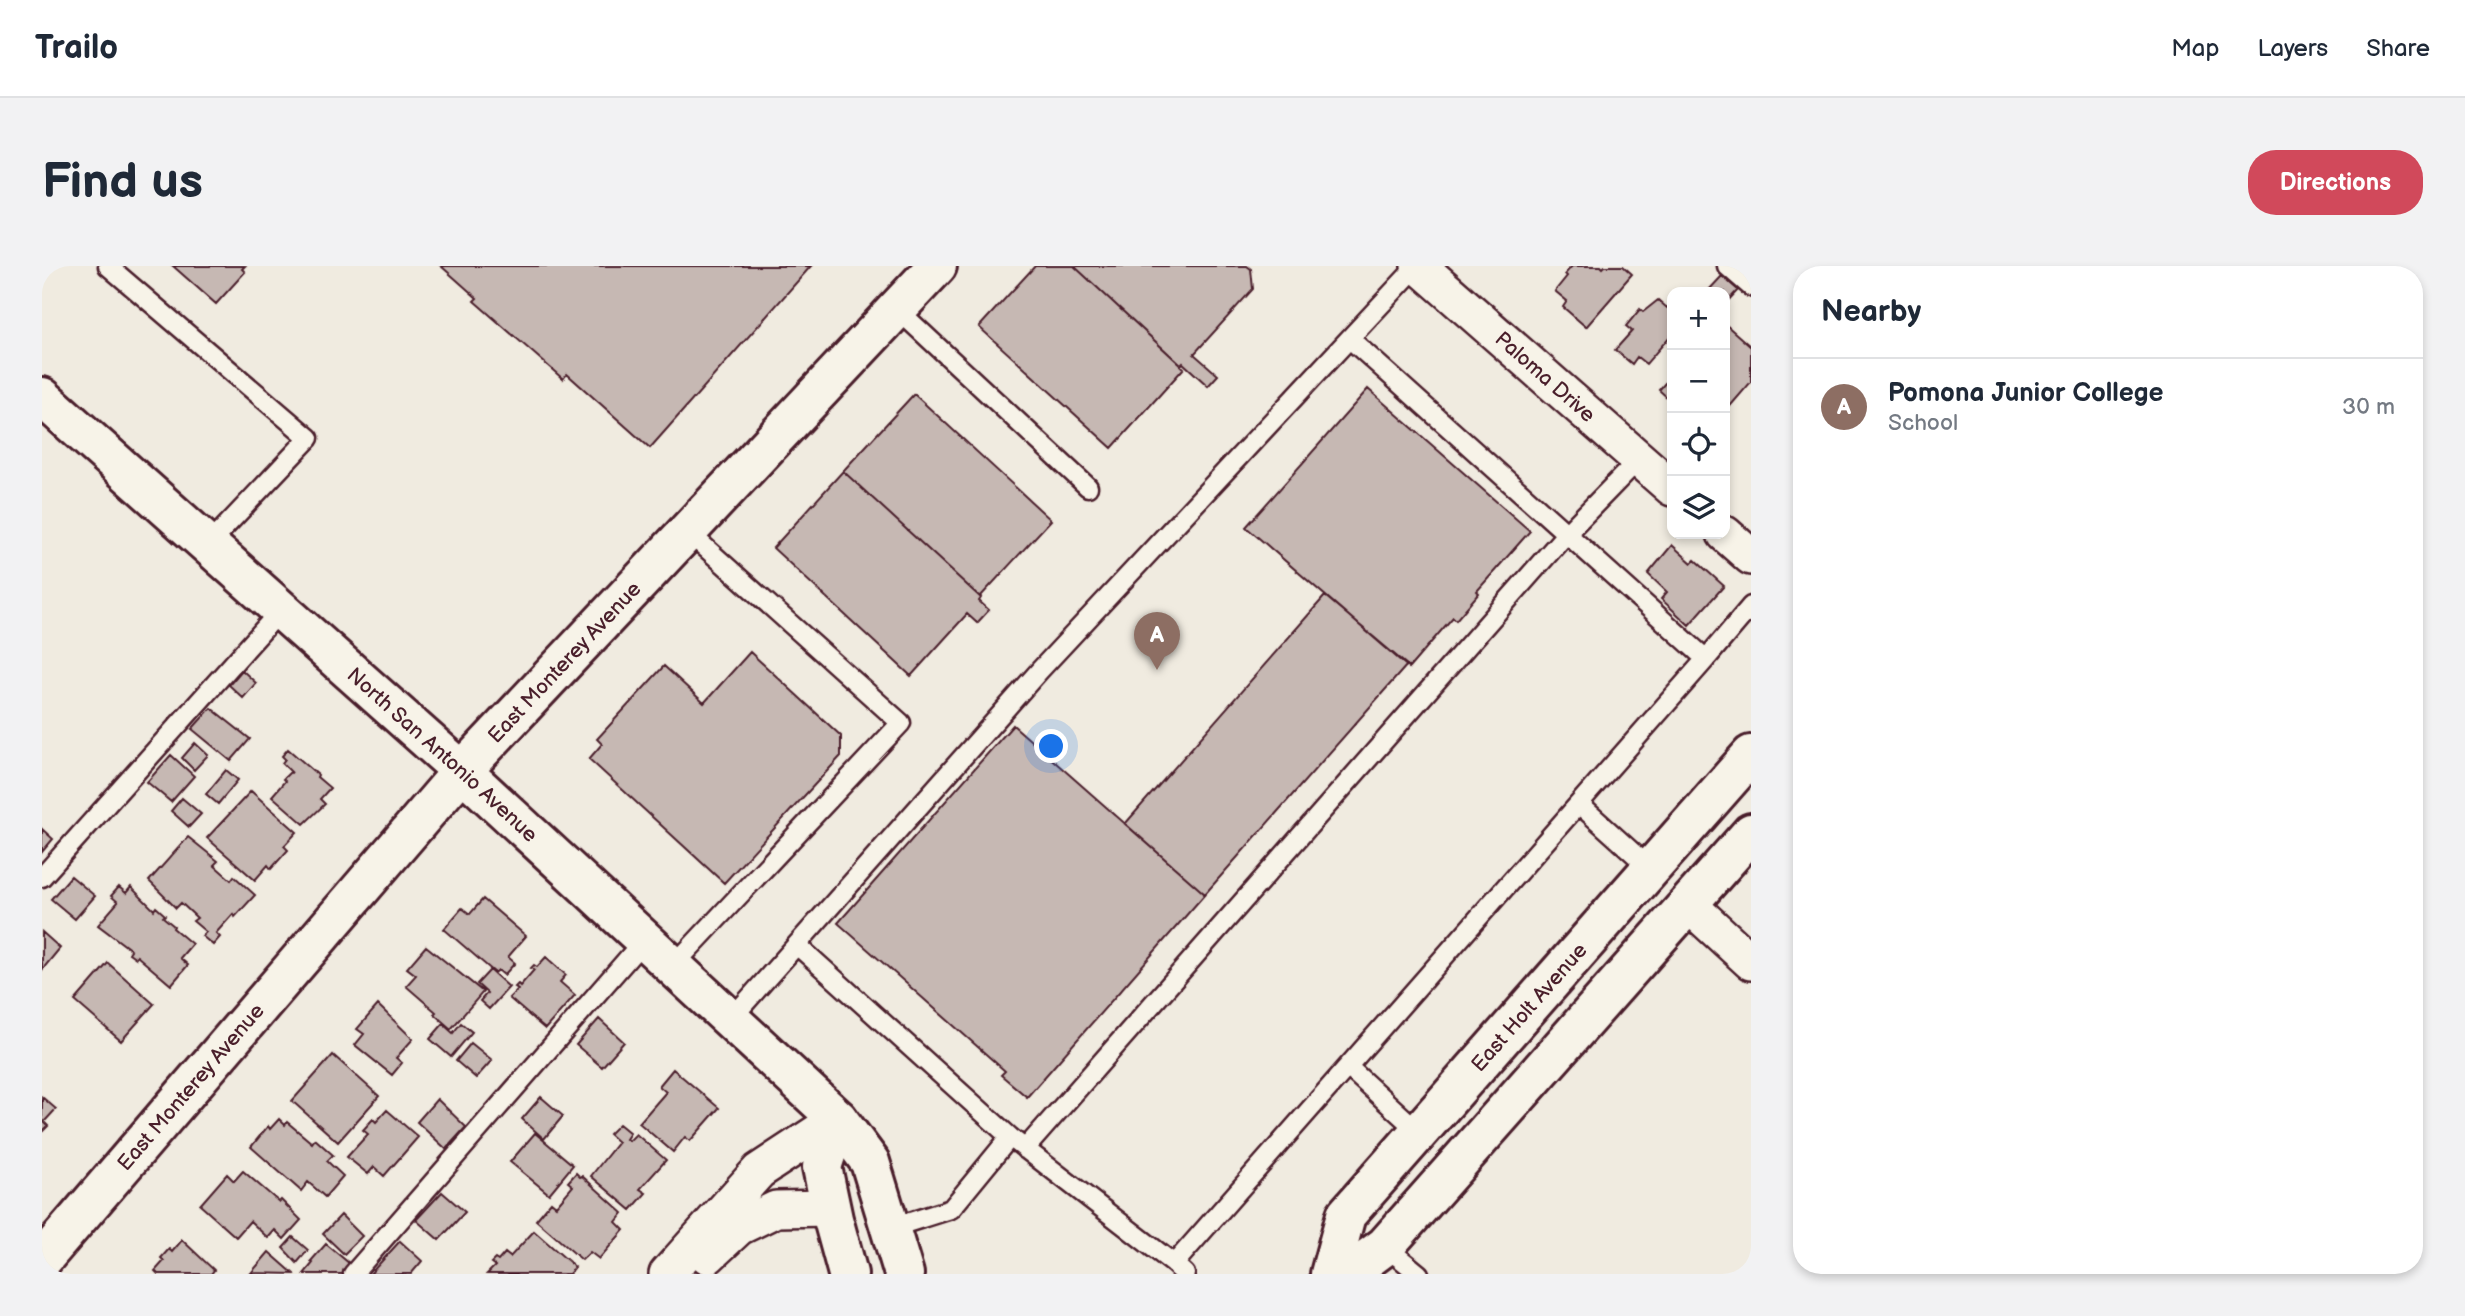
<!DOCTYPE html>
<html lang="en">
<head>
<meta charset="utf-8">
<style>
  body { margin:0; font-family:"Balsamiq Sans",sans-serif; background:#f2f2f3; color:#1f2937 }
  .controls { position:absolute; right:21px; top:21px; display:grid; overflow:hidden; border-radius:14px; box-shadow:0 4px 10px #0003 }
  .controls button { width:63px; height:63px; display:grid; place-items:center; padding:0; border:0; border-bottom:2px solid #e0e1e3; background:#fff; color:#1f2937; font:35px sans-serif }
  .you { position:absolute; left:1010px; top:481px; width:24px; height:24px; margin:-18px; border:5px solid #fff; border-radius:50%; background:#1a73e8; box-shadow:0 0 0 10px #1a73e833 }
  .badge { display:grid; place-items:center; width:46px; height:46px; border-radius:50%; background:#d1495b; color:#fff; font-size:23px; font-weight:700 }
  .pin { position:absolute; translate:-50% -58px; filter:drop-shadow(0 2px 4px #0008) }
  .pin::after { content:''; position:absolute; top:37px; width:24px; height:21px; background:inherit; clip-path:polygon(0 0,100% 0,50% 100%) }
  .list { margin:0; padding:0; list-style:none }
  h2 { display:flex; justify-content:space-between; align-items:center; height:91px; margin:0; padding:0 28px; font-size:30px }
  h2 small { font-size:23px; font-weight:400; color:#747a83 }
  .list li { display:grid; grid-template-columns:46px 1fr auto; gap:21px; align-items:center; box-sizing:border-box; height:98px; padding:0 28px; border-top:2px solid #e0e1e3 }
  .list b { display:block; font-size:26px; white-space:nowrap }
  .list p { margin:0; font-size:23px; white-space:nowrap; color:#747a83 }
  .list em { font-size:23px; font-style:normal; color:#747a83 }
  .icon { flex:none; width:38px; height:38px; fill:none; stroke:currentColor; stroke-width:2; stroke-linecap:round; stroke-linejoin:round }
  .map { position:relative; flex:none; width:1709px; height:1008px; overflow:hidden; border-radius:28px }
  header { display:flex; align-items:center; gap:42px; box-sizing:border-box; height:98px; padding:0 35px; background:#fff; border-bottom:2px solid #e0e1e3 }
  header strong { font-size:33px }
  nav { display:flex; gap:38px; margin-inline-start:auto; font-size:24px }
  .intro { display:flex; align-items:center; justify-content:space-between; box-sizing:border-box; height:168px; padding:0 42px }
  h1 { margin:0; font-size:49px }
  .button { padding:18px 32px; border-radius:28px; background:#d1495b; color:#fff; font-size:24px; font-weight:700 }
  main { display:flex; gap:42px; padding:0 42px }
  aside { flex:1; background:#fff; border-radius:28px; box-shadow:0 4px 10px #0003 }
  .map>svg:first-child { display:block }
  .building { fill:#c6b8b3; stroke:#4a1f2b; stroke-width:2 }
  .lines { fill:none; stroke-linecap:round; stroke-linejoin:round }
  .service-casing { stroke:#4a1f2b; stroke-width:23 }
  .minor-casing { stroke:#4a1f2b; stroke-width:40 }
  .tertiary-casing { stroke:#4a1f2b; stroke-width:44 }
  .secondary-casing { stroke:#4a1f2b; stroke-width:44 }
  .primary-casing { stroke:#4a1f2b; stroke-width:44 }
  .service { stroke:#f7f3e8; stroke-width:18 }
  .minor { stroke:#f7f3e8; stroke-width:35 }
  .tertiary { stroke:#f7f3e8; stroke-width:38 }
  .secondary { stroke:#f7f3e8; stroke-width:38 }
  .primary { stroke:#f7f3e8; stroke-width:38 }
  .labels { text-anchor:middle; stroke-width:5; stroke-linejoin:round; paint-order:stroke }
  .street-label { font-size:21px; fill:#4a1f2b; stroke:#f7f3e8 }
</style>
</head>
<body>
<header>
<strong>Trailo</strong>
<nav><a>Map</a><a>Layers</a><a>Share</a></nav>
</header>
<div class="intro"><h1>Find us</h1><a class="button">Directions</a></div>
<main>
<div class="map">
<svg width="1709" height="1008" viewBox="0 0 1709 1008">
  <rect width="100%" height="100%" fill="#f0ebe0"/>
  <filter id="ink" filterUnits="userSpaceOnUse"><feTurbulence type="fractalNoise" baseFrequency=".0143" numOctaves="2"/><feDisplacementMap in="SourceGraphic" scale="14" xChannelSelector="R" yChannelSelector="G"/><feConvolveMatrix kernelMatrix="1 2 1 2 8 2 1 2 1" color-interpolation-filters="sRGB"/></filter>
  <g filter="url(#ink)">
    <!-- building -->
    <path class="building" d="M131,0H203L200,3L203,6L174,38Z
      M399,0H769L608,182L525,108L521,113L432,35L435,32Z
      M993,0H1032L1142,102L1070,182L937,61Z
      M1032,0H1205L1209,3L1211,23L1152,88L1176,109L1166,120L1141,97L1139,99Z
      M1530,0H1559L1561,2L1563,0H1581L1590,8L1544,61L1521,41L1525,35L1513,25L1525,10L1523,8Z
      M1680,10L1696,24L1683,38V26H1665Z
      M1616,34L1625,42L1628,39L1630,41V68L1604,98L1595,91L1590,98L1573,84L1590,65L1584,60L1598,43L1601,46Z
      M1683,58L1709,81V116L1683,146Z
      M1630,109V136L1617,124Z
      M1326,123L1488,265L1435,325L1437,327L1414,354L1411,351L1367,402L1204,261Z
      M872,128L1009,254L938,331L801,205Z
      M801,205L939,332L937,335L947,344L935,357L925,348L869,410L731,282Z
      M1630,279L1650,297L1653,294L1682,320L1647,359L1619,333L1625,326L1606,308Z
      M1283,330L1365,399L1163,628L1083,558Z
      M708,386L799,470V490L682,617L547,493L560,478L555,473L622,400L662,437Z
      M200,404L214,417L201,432L187,419Z
      M169,442L208,473L189,495L150,463Z
      M971,459L1163,628L985,831L959,809L963,805L796,657Z
      M153,477L166,489L152,504L140,492Z
      M246,483L276,509L275,511L288,522L278,533L283,538L262,558L230,530L243,515L241,513L248,506L250,507L240,497L243,493L240,490Z
      M129,489L152,510L129,536L105,516Z
      M184,504L196,514L176,538L164,528Z
      M209,525L255,566L242,580L246,584L229,603L226,599L213,614L165,572Z
      M140,532L159,548L147,561L129,545Z
      M0,563L11,573L0,586Z
      M146,571L176,595L172,599L189,614L192,610L213,629L193,651L191,648L174,667L178,671L171,679L160,670L164,666L151,655L155,652L139,637L134,642L107,615Z
      M29,610L53,630L33,653L9,633Z
      M77,621L84,627L89,621L112,644L114,641L123,649L121,651L132,660L131,662L150,678L138,692L146,699L129,719L95,690L94,692L87,687L89,684L56,659L76,636L69,630Z
      M441,633L484,670L466,691L473,697L462,709L456,704L453,707L402,663L420,642L428,648Z
      M0,666L18,682L0,704Z
      M384,680L441,726L409,763L392,748L394,746L364,720L374,709L365,702Z
      M504,691L524,709L518,716L533,729L503,763L467,732L476,723L473,721L476,718L478,720L492,704L489,702L492,699L495,701Z
      M66,697L112,738L79,775L33,735Z
      M448,704L467,721L447,743L438,735L445,727L435,718Z
      M336,739L371,773L354,792L360,797L350,809L313,779L322,768L315,763Z
      M557,753L582,776L560,801L534,779Z
      M419,757L430,766L409,791L388,773L401,758L411,767Z
      M429,777L450,794L434,812L414,795Z
      M291,789L337,830L296,876L250,835Z
      M631,803L677,842L648,875L643,871L631,886L597,857L624,826L617,820Z
      M0,831L14,843L2,856L6,860L0,866Z
      M499,831L521,850L502,873L480,853Z
      M395,833L424,861L404,883L375,856Z
      M345,844L376,871L342,910L332,901L326,908L305,891L326,868L321,864L331,853L334,856Z
      M237,853L243,859L245,856L270,877L273,873L291,889L285,895L301,910L283,931L266,916L259,925L209,881L226,860L228,863Z
      M577,858L588,867L584,873L587,875L594,868L624,894L598,923L604,927L589,944L549,910L576,876L567,868Z
      M493,867L531,899L507,928L468,896Z
      M201,905L237,936L239,934L259,954L242,973L233,964L226,972L208,955L194,971L158,939L185,908L192,915Z
      M534,907L538,911L540,910L581,947L574,956L582,964L557,993L548,986L540,994L494,954L509,936L514,940L531,920L526,916Z
      M400,926L423,946L397,974L374,954Z
      M299,949L320,970L302,988L281,968Z
      M492,965L533,1001L527,1008H445L453,1000L449,997L453,993L456,995L463,987L468,991Z
      M251,971L266,984L255,997L241,982Z
      M140,974L172,1004L169,1008H116L113,1005L122,995L119,992L127,983L130,986Z
      M358,975L380,995L369,1008H328Z
      M284,978L308,998L300,1008H262L271,997L269,995Z
      M227,986L252,1008L209,1007Z"/>
    <g class="lines">
      <defs>
        <path id="service" d="M66,0L267,172L166,279
          M1685,0L1709,21
          M855,43L1046,221
          M1664,393L1709,340
          M1537,538L1609,603
          M0,611L239,344
          M755,679L968,871L1132,998
          M631,700L859,457L645,265
          M688,754L998,404L1375,0
          M1306,801L1376,865
          M983,883L1524,268L1597,193
          M849,962L909,943L968,871
          M1343,980L1377,1008
          M311,1008L602,674
          M1143,1008L1132,998L1664,393L1308,73"/>
        <g id="minor">
          <path id="s1" d="M1377,0L1630,222"/>
          <path d="M1683,268L1709,291"/>
          <path d="M1647,639L1709,696"/>
          <path d="M666,990L697,961L734,943L788,942"/>
          <path d="M625,1008L717,905L796,853"/>
        </g>
        <g id="tertiary">
          <path id="s2" d="M0,994L420,505L895,0"/>
        </g>
        <g id="secondary">
          <path id="s3" d="M0,131L420,505L796,853L828,896L862,1008"/>
          <path d="M796,853L780,901L791,953L806,1008"/>
        </g>
        <g id="primary">
          <path id="s4" d="M1288,1008L1304,949L1709,489"/>
          <path d="M1305,1008L1343,980L1709,567"/>
        </g>
      </defs>
      <!-- service casing -->
      <use href="#service" class="service-casing"/>
      <!-- minor casing -->
      <use href="#minor" class="minor-casing"/>
      <!-- tertiary casing -->
      <use href="#tertiary" class="tertiary-casing"/>
      <!-- secondary casing -->
      <use href="#secondary" class="secondary-casing"/>
      <!-- primary casing -->
      <use href="#primary" class="primary-casing"/>
      <!-- service -->
      <use href="#service" class="service"/>
      <!-- minor -->
      <use href="#minor" class="minor"/>
      <!-- tertiary -->
      <use href="#tertiary" class="tertiary"/>
      <!-- secondary -->
      <use href="#secondary" class="secondary"/>
      <!-- primary -->
      <use href="#primary" class="primary"/>
    </g>
  </g>
  <g class="labels">
    <!-- street labels -->
    <g class="street-label">
      <text dy="7" stroke="none"><textPath href="#s1" startOffset="168">Paloma Drive</textPath></text>
      <text dy="7" stroke="none"><textPath href="#s2" startOffset="794">East Monterey Avenue</textPath></text>
      <text dy="7" stroke="none"><textPath href="#s3" startOffset="537">North San Antonio Avenue</textPath></text>
      <text dy="7" stroke="none"><textPath href="#s4" startOffset="338">East Holt Avenue</textPath></text>
      <text dy="7" stroke="none"><textPath href="#s2" startOffset="228">East Monterey Avenue</textPath></text>
    </g>
  </g>
</svg>
<div class="controls">
<button>+</button>
<button>−</button>
<button><svg class="icon" aria-label="locate" viewBox="0 0 24 24"><circle cx="12" cy="12" r="6"/><path d="M12 2v4M12 18v4M2 12h4M18 12h4"/></svg></button>
<button><svg class="icon" aria-label="layers" viewBox="0 0 24 24"><path d="M12 4l9 5-9 5-9-5zM3 14l9 5 9-5"/></svg></button>
</div>
<div class="you"></div>
<div class="pin badge" style="left:1115px;top:404px;background:#8d6e63">A</div>
</div>
<aside>
<h2>Nearby<small></small></h2>
<ul class="list">
<li><span class="badge" style="background:#8d6e63">A</span><div><b>Pomona Junior College</b><p>School</p></div><em>30 m</em></li>
</ul>
</aside>
</main>
</body>
</html>
